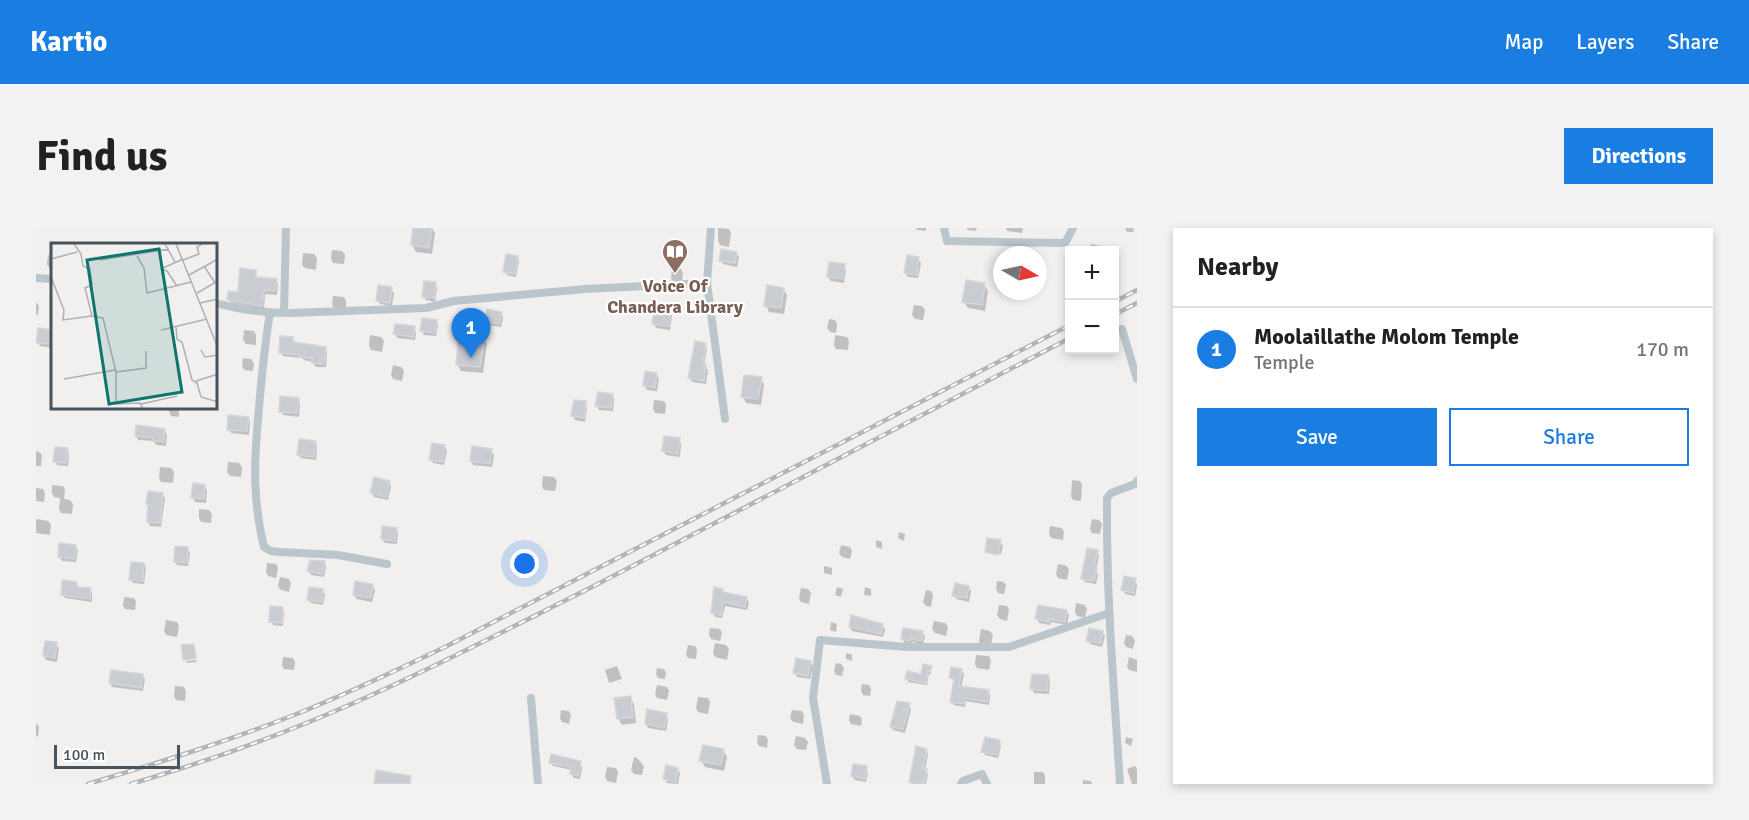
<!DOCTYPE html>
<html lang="en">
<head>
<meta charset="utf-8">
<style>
  body { margin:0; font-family:Signika,sans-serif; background:#f2f2f2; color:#202124 }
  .controls { position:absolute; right:18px; top:18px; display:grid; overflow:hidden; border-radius:0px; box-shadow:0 3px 9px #0003 }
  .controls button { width:54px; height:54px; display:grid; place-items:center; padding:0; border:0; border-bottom:2px solid #e0e0e0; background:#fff; color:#202124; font:30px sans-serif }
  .compass { position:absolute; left:957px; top:18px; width:54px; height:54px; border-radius:50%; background:#fff; box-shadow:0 3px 9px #0003; rotate:99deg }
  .scale { position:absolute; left:18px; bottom:15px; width:126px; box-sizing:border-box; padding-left:6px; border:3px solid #47545d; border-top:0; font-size:16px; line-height:21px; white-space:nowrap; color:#47545d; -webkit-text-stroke:4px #fff; paint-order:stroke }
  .you { position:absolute; left:489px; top:336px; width:21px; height:21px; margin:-15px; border:4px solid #fff; border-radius:50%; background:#1a73e8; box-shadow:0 0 0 9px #1a73e833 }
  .badge { display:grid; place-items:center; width:39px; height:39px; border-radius:50%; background:#1a7de1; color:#fff; font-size:20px; font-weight:700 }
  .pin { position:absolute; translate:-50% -50px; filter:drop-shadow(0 2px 3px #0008) }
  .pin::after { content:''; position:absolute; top:32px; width:21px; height:18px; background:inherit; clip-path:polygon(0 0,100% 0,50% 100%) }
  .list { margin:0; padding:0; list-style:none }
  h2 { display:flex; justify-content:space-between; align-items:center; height:78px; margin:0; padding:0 24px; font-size:26px }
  h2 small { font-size:20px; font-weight:400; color:#757577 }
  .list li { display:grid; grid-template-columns:39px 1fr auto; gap:18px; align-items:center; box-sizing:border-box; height:84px; padding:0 24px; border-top:2px solid #e0e0e0 }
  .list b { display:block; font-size:22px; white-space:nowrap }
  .list p { margin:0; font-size:20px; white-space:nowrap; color:#757577 }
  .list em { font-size:20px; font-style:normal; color:#757577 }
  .actions { display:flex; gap:12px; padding:18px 24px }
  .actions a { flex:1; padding:14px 0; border:2px solid #1a7de1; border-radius:0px; text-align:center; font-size:21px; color:#1a7de1 }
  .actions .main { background:#1a7de1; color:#fff }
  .map { position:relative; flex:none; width:1101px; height:556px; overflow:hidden; border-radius:0px }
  header { display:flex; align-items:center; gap:36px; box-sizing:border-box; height:84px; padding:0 30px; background:#1a7de1; color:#fff }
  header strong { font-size:28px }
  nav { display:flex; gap:33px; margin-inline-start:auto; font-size:21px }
  .intro { display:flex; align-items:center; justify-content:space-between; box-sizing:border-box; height:144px; padding:0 36px }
  h1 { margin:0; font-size:42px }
  .button { padding:15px 27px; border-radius:0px; background:#1a7de1; color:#fff; font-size:21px; font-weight:700 }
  main { display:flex; gap:36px; padding:0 36px }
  aside { flex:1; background:#fff; border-radius:0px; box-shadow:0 3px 9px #0003 }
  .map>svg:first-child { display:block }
  .shadow { fill:#0003 }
  .building { fill:#c9cdd2; stroke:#d3d6db; stroke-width:1.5 }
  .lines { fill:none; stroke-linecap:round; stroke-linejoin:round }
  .street { stroke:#bbc5cc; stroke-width:8 }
  .rail-casing { stroke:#b1b5b9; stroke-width:4.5 }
  .rail { stroke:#fff; stroke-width:2; stroke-dasharray:7; stroke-linecap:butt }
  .labels { text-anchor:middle; stroke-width:4.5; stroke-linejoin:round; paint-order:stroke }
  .education-label { font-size:18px; font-weight:bold; fill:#785e54; stroke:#fff }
  .inset-road { fill:none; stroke:#aeb1b5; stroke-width:1.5 }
  .view { fill:#0f766e; fill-opacity:0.15; stroke:#0f766e; stroke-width:3 }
  .inset-edge { fill:none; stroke:#47545d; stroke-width:3 }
</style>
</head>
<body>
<header>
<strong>Kartio</strong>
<nav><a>Map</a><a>Layers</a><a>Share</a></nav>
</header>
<div class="intro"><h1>Find us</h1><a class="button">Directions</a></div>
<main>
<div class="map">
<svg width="1101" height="556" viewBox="0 0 1101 556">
  <rect width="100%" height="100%" fill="#f2efef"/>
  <!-- shadow -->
  <path class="shadow" d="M379,0H396L399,5L396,26L380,24L376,17Z
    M682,0L693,1L695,5L693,19L684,17L682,13Z
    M880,0H890V3L881,2Z
    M930,0H941L940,3L932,2Z
    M970,0H987L986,5L971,3Z
    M1089,0H1098L1097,4H1091Z
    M1055,16L1065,18L1066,22H1054Z
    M296,22L306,23L309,27L308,36L297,35L295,31Z
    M267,25L278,26L281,30L280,42L269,40L266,37Z
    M700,25L703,29L701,39L687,36L685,32Z
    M12,27L16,28V40H13L11,36Z
    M481,29L483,33L480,49L471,47L469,43Z
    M882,31L885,35L882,50L872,49L870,45Z
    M808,38L810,42L808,55L795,53L792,49Z
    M636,41H645L647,45L646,54H637L635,50Z
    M219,43L221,50L240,52L242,56L241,67L229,66L228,81L195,75L193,71L204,66Z
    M399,56L401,60L399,74L390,72L387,68Z
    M948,56L952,63L949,83L932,80L928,74Z
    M355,61L358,65L356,78L344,76L342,72Z
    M747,61L751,67L748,86L733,84L730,77Z
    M297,68L308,69L310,73V81H299L296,77Z
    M0,74L3,78L2,87H0Z
    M878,77L886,78L889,82L887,92L879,91L876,87Z
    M15,78H16V92L14,88Z
    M440,85L444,92L443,109L448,110L451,116L447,145L425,143L421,136L434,108Z
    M465,85L467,89L465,99L453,97L451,93Z
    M634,85L636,88L634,102L620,100L618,96Z
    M793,91L799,92L801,96L800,105L794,104L791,100Z
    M400,93L402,97L400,108L388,107L386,103Z
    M378,100L380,104L379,112L361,110L359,106Z
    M3,102L16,103V120L4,118L2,114Z
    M208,102L218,103L220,107V117L210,116L207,112Z
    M334,107L345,109L348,113L346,124L335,122L333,118Z
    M799,107L811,109L813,113L812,122L800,121L798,117Z
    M256,110L259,114L289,120L291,124L290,139H280L277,134L268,132L266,130L247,128L244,124Z
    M669,116L671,120L668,138L672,142L670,156L656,154L654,150Z
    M207,130L215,131L218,135L217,143L208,142L206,138Z
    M357,137L365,139L368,143L366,153L357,151L355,147Z
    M620,146L623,150L621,163L611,162L609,158Z
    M725,150L728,157L725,177L710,175L707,169Z
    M576,167L578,171L577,183L563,182L561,178Z
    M262,171L264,175L263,189L247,187L245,183Z
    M618,172L628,173L630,177L629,186L619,185L617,181Z
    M549,175L551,179L549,194L539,192L537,188Z
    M132,180H143V189L135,188Z
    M212,190L214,194L213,207L195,205L193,201Z
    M129,203L131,207L130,218L120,217L118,213L102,212L100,208Z
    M643,212L645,216L644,229L630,227L627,223Z
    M279,214L281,218L280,232L265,230L262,226Z
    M408,219L411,222L408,237L397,235L395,231Z
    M31,222L33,226L32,238L21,237L19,233Z
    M0,223L3,224L6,227L5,238H0Z
    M455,223L458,227L456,239L437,237L435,233Z
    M192,234L203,235L206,239L205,249L194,248L191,244Z
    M124,239L135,240L138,244L137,255L125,254L123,250Z
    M507,248L518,249L521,253L519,263L508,262L506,258Z
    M1036,252L1044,253L1046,257L1045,273L1037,272L1035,268Z
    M353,254L355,258L352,272L338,269L336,265Z
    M16,257L27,258L29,262L28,271L34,272L37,276L36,286L25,285L23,281L24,270L18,269L16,265Z
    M168,258L171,262L170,275L159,274L157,270Z
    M0,260L7,261L9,265L8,274L0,273Z
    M126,266L129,270L125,299L114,298L112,294Z
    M163,281L173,282L176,286L175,295L165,294L163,290Z
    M0,291L12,293L15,297L14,307L0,305Z
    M1056,291L1063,292L1066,296L1064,306L1056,305L1054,301Z
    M1014,298L1026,300L1028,304L1027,312L1015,310L1013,306Z
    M360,301L362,305L361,316L349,315L346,311Z
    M863,304L869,306L868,313L862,310Z
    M840,312L846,314V321L840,319Z
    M953,312L964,314L967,318L965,326L951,323V325L950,324Z
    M805,317L814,319L816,323L814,331L806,329L803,325Z
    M39,318L42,322L40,334L26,333L24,329Z
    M151,321L154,325L152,338L141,337L139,333Z
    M1061,323L1063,327L1060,343L1062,347L1060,356L1049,354L1047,350Z
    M288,334L290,338L288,349L275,347L273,343Z
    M231,335L240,336L242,340L240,350L232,348L230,344Z
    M108,336L110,340L108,356L97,355L95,351Z
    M1022,336L1031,338L1033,342L1031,352L1022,350L1020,346Z
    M788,338L796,340V347L788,345Z
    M244,349L253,351L255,355L253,364L245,362L242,358Z
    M1099,352L1101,358L1099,368L1089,366L1087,362Z
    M961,353L968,354L970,358L968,366L962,365L960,361Z
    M41,355L43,360L54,362L56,365V374L29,370L26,366Z
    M336,358L339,362L336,374L321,371L318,367Z
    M801,359L807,361L805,369L799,367Z
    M829,359L835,361V368L828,367Z
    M932,359L935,363L933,374L920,371L918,367Z
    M765,360L772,361L775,365L773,376L765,374L763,370Z
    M286,362L289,366L287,377L275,375L273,372Z
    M686,362L689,366L710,370L713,374L711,382L689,378L686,390L679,389L677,385Z
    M890,362L895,363L897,367L895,379L890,378L887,374Z
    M88,369L98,370L100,374L99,382L89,381L87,377Z
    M1040,375L1049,377L1051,381L1049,390L1041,388L1039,384Z
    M963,377L971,378L973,382L971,393L964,391L961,387Z
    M246,380L248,384L247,398L237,397L235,393Z
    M1030,383L1033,387L1031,397L1015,394V397L1003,395L1001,391Z
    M130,392L141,394L143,398L141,409L130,407L128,403Z
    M898,393L909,395L912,399L910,408L899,405L896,401Z
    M795,394L801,396L800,404L794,402Z
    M846,397L849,401L847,409L816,403L814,399Z
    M674,400L684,401L686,405L684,413L675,411L673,407Z
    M945,401L954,403L957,407L955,417H945L943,413Z
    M886,404L889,408L887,416L876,414L875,416L869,415L866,411Z
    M1066,404L1069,408L1066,419L1054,416L1052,412Z
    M1090,407L1096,408L1099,412L1097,421L1090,419L1088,415Z
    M679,415L690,417L693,421L691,432L679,429L677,425Z
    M20,416L23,420L21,434L10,432L8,428Z
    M652,417L659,418L661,422L660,431L652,430L650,426Z
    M810,425L816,427V433L810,431Z
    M940,427L953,428L955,432L953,442L941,440L939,436Z
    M247,429L257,430L259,434L258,442L248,441L246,437Z
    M1093,429L1101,432V444L1093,442L1091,438Z
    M160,432L161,434L151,435L150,433Z
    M774,434L777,438L774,451L761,449L759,445Z
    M800,435L805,436L808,440L806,448L800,447L798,443Z
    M581,438L586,451L573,455L569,442Z
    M895,439V446H893L891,457L872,454L871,451L886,448Z
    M621,440L628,441L630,445L629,451L622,450L620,446Z
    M925,442L928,446L925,460L952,463L954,467L953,477L930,473L929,479L918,477L915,473L919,454L915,449Z
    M76,444L106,447L109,451L107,463L76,459L74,455Z
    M1012,448L1014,452L1013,466L998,465L996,461Z
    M826,456L833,457L835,461L834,468L827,467L825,463Z
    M621,457L631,459L633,463L631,472L621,470L619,466Z
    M139,458L148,459L150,463L149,473L140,472L138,468Z
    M594,469L598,476L600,495L586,497L582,490Z
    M662,469L672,470L674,474L672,486L662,484L660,480Z
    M873,477L875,481L869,505L857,502L855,499Z
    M525,482L533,483L535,487L533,496L526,494L524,490Z
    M756,482L766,483L768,487L767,496L757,494L754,490Z
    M814,486L824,488L826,492L825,498L815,496L813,492Z
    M630,487L632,491L630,503L612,500L610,496Z
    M0,495L3,499L2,509L0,508Z
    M722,507L730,508L732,512L731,520L723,518L721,514Z
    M760,508L769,510L772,514L770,522L761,521L758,517Z
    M1090,509L1097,511L1095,518L1089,515Z
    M963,514L965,518L962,530L949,527L947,523Z
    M687,522L691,529L688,543L669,539L665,532Z
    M890,522L892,526L889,542L892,546L890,556H876L874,554Z
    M598,529L601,530L608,538L606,547L598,546L595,542Z
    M515,534L544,535L546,539L544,551L538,550L535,546L536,542L517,538Z
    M1099,538L1101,541V556H1096L1091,541Z
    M571,539L580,540L582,544L580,555L571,553L569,549Z
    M830,540L832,544L830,554L819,552L816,548Z
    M641,541L644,545L642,556L631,555L629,551Z
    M998,544H1007L1009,548V556H998Z
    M1047,552L1055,553L1056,556H1047Z"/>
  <!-- building -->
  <path class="building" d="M377,0H396L393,20L375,17Z
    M685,21L701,24L699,35L683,33Z
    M470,26L482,28L479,46L467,44Z
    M871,27L883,29L881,47L868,45Z
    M793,34L809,36L807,51L791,49Z
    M204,40L220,42V49L241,51L239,63L228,62L226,78L191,72L192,63L202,64Z
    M930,52L949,55L946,77L926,74Z
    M388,53L400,54L398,70L386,69Z
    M342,57L356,59L354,75L340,73Z
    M731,57L748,60L745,80L728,78Z
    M451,81L466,84L463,96L449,94Z
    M618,81L635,83L633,98L616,96Z
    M437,83L441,84L440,107L449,108L444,139L420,137L423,106L432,107Z
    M386,90L401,92L399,105L384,103Z
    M359,96L379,98L377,109L357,106Z
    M2,100L16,102V116L0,115Z
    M244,108L257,109V114L290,119L288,136L276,135V130L264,129V127L243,125Z
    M659,113L670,115L667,136L670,137L668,153L652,150Z
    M609,143L621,145L619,160L607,158Z
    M708,147L726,149L722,171L705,169Z
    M562,164L577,166L575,180L559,178Z
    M244,168L263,170L261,185L243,184Z
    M538,172L550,173L548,190L535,188Z
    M192,187L213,189L211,203L191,202Z
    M100,197L129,201L128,214L116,213L117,210L99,208Z
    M628,208L644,210L642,226L626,223Z
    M263,211L280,213L278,229L261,227Z
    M396,215L409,217L407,234L393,232Z
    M436,218L456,221L454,236L434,233Z
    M19,219L32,220L30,235L17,234Z
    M338,249L354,253L350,269L334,265Z
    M157,255L169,257L168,271L155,270Z
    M112,263L127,265L124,295L111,294L112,276H110Z
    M346,298L361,300L359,313L345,311Z
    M951,310L965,312L962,327L949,324Z
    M23,315L40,317L39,331L22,329Z
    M139,318L152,319L151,335L138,334Z
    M1051,320L1062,322L1058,341H1061L1058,353L1045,351Z
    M274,332L289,333L286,346L271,343Z
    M95,334L108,335L107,353L93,352Z
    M1088,348L1100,350L1097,365L1085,362Z
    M26,352L41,354V359L55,360L54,371L25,367Z
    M319,353L337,356L335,370L317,367Z
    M919,355L933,358L931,370L916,368Z
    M273,359L287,361L286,374L271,372Z
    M678,359L687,361V364L711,369L709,379L687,374L685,387L675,385Z
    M1002,377L1031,382L1029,394L1013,391V394L999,391Z
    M234,378L247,379L246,395L233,394Z
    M815,387L847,396L845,406L813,399Z
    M867,400L887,403L886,413L874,411L873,413L865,411Z
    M1053,400L1067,403L1065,415L1050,413Z
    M9,413L21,414L19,430L7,428Z
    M158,416L160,430L147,432L145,417Z
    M760,430L775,433L772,448L757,445Z
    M887,436L896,438L894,444H892L890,455L869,451L871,443L885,446Z
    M915,439L926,441L923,458L953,462L951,474L929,470L928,476L914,474L918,451L913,450Z
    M75,442L107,446L105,460L73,455Z
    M996,446L1013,447L1011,463L994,461Z
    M595,468L597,489L581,491L578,470Z
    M861,473L874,475L867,501L854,499Z
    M611,481L631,485L628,500L609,496Z
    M949,509L964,512L961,527L945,524Z
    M667,517L688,521L685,537L663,533Z
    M880,518L891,521L887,540L891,541L888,556L873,554Z
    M515,526L545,533L542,548L534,546L535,539L513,535Z
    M817,536L831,538L829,551L815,548Z
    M630,537L642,540L640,554L627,551Z
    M340,542L375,548L374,556H338Z"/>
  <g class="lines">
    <!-- street -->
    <path class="street" d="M908,0L911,13L1029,15L1037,0
      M0,50L16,51
      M671,55L689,191
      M180,75C204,82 230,85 255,85L390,80L418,73L549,61L671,55L675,0
      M234,85C228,120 225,155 222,191C218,235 217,275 228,319L235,323L244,324L302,327L351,336
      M248,85L250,0
      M1086,101L1101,151
      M495,470L502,556
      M791,556L777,470L784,412L871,419H973L1073,385
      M925,556L927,553L946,546L951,556
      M1084,556C1078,461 1070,366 1071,270L1075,265L1099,256L1101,253"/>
    <defs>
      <path id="rail" d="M1078,74L1101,62
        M1078,87L1101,75
        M52,556C121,535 190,514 258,487C309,467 359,443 409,419L1034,97
        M95,556C152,539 208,520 263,498C363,458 460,407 556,359C716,277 874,192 1034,110"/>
    </defs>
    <!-- rail casing -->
    <use href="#rail" class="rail-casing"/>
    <!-- rail -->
    <use href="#rail" class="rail"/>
  </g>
  <!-- icons -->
  <defs>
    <symbol id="library-pin" viewBox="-11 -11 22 30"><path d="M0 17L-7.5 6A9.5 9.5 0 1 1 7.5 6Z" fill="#8d6e63" stroke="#fff"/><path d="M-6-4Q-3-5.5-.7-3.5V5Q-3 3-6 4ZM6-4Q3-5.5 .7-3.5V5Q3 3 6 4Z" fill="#fff"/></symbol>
  </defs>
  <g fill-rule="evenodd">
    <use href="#library-pin" x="624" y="9" width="30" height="40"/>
  </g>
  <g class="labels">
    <!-- education labels -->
    <g class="education-label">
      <text x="639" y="64">Voice Of<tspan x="639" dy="21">Chandera Library</tspan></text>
    </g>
  </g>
  <!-- overview -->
  <g transform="translate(15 15)">
    <rect width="166" height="166" fill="#f2efef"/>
    <path class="inset-road" d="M23,1L30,11L32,23L39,26L41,42L34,45L41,73L52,75L65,129V161L89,160L92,166M114,1L124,19M125,1L167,105M86,13L93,25L96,50L140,39M0,16L26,9M49,17L118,6M132,17L148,11L146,4L151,1M153,23L164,40M138,32L167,16M0,34L13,67L12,77L41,73M126,43L116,28L110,26L132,16M146,50L167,38M149,60L167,56M125,83L126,96L131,99L141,137L146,140L150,154L167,159M110,87L156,76M150,107L154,114L167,112M65,129L95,125V108M13,136L64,127M145,138L167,131M90,161L126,153"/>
    <path class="view" d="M108,6L131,149L58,161L36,17Z"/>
    <rect width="166" height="166" class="inset-edge"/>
  </g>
</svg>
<div class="controls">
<button>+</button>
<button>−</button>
</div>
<svg class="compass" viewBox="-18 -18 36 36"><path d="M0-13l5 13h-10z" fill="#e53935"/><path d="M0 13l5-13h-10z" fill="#757577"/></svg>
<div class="scale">100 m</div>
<div class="you"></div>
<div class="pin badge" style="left:435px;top:130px">1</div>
</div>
<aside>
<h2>Nearby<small></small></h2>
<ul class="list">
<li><span class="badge">1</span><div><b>Moolaillathe Molom Temple</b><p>Temple</p></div><em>170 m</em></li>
</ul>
<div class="actions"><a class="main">Save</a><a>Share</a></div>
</aside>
</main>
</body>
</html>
